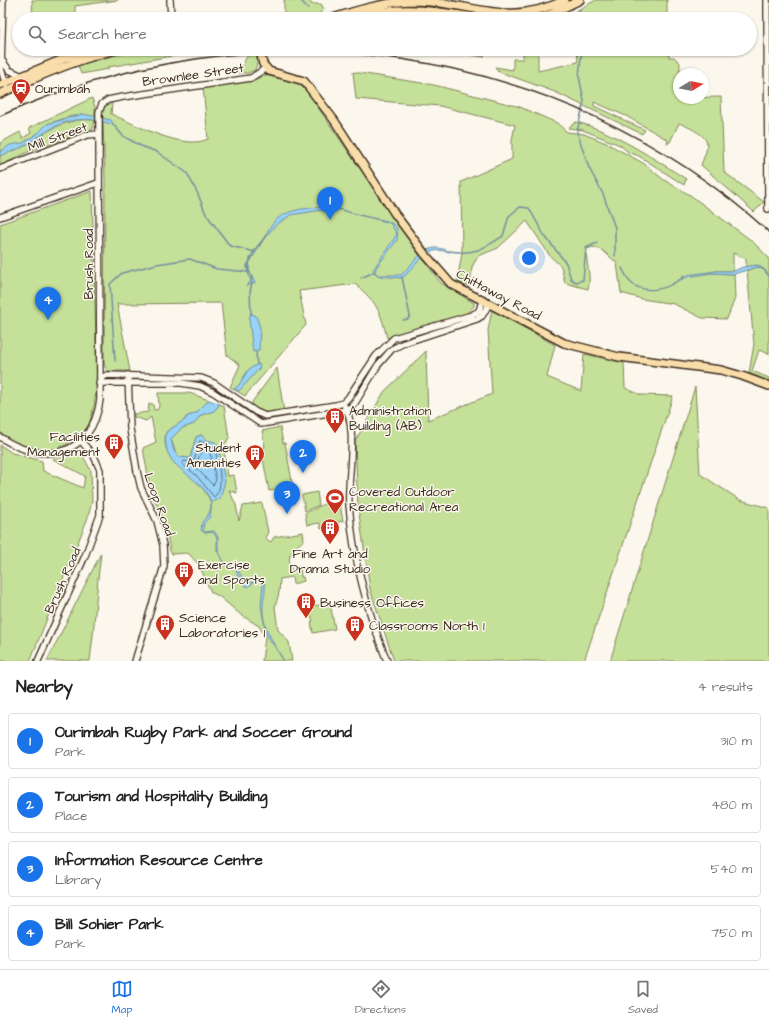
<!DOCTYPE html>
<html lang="en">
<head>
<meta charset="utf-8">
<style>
  body { margin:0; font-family:"Architects Daughter",sans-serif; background:#f2f2f2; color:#222 }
  .compass { position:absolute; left:673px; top:68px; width:36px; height:36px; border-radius:50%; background:#fff; box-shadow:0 1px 3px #0004; rotate:80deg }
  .you { position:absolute; left:529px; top:258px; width:14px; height:14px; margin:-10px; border:3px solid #fff; border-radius:50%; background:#1a73e8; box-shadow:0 0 0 6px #1a73e833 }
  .badge { display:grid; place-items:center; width:26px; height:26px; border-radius:50%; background:#1a73e8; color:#fff; font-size:13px; font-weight:700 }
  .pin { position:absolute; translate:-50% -33px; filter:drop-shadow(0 1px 2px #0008) }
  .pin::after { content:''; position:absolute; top:21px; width:14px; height:12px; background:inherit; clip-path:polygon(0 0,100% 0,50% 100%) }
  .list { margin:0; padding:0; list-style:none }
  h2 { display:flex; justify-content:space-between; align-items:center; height:52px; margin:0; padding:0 16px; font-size:17px }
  h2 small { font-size:13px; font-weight:400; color:#767676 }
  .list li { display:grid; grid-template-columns:26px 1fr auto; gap:12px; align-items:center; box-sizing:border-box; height:56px; margin:0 8px 8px; padding:0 8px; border:1px solid #e0e0e0; border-radius:4px }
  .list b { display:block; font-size:15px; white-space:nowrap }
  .list p { margin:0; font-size:13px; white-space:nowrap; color:#767676 }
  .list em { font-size:13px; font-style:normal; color:#767676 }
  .icon { flex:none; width:22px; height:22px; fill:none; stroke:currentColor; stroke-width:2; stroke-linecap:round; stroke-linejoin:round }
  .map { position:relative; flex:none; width:769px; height:661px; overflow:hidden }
  .search { position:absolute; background:#fff; box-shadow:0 1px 3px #0004; left:12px; right:12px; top:12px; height:44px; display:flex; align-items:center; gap:10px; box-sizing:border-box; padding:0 14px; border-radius:22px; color:#767676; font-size:15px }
  .sheet { height:308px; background:#fff }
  nav { display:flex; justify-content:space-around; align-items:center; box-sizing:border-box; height:56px; border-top:1px solid #e0e0e0; background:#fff; font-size:11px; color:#767676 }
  nav a { display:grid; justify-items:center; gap:2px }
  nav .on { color:#1a73e8 }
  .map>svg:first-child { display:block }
  .green { fill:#c5e098; stroke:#80855b }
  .water { fill:#98d2f8; stroke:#738fa1 }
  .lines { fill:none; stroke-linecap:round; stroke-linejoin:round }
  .shore { stroke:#606d75; stroke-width:1 }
  .stream { stroke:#738fa1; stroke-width:1.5 }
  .minor-casing { stroke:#3b2a1e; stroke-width:8 }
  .major-casing { stroke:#3b2a1e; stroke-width:10 }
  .minor { stroke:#fbf7ec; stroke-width:5.5 }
  .major { stroke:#f9deab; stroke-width:7 }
  .rail { stroke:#3b2a1e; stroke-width:1.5 }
  .major-bridge-casing { stroke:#3b2a1e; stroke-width:10; stroke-linecap:butt }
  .major-bridge { stroke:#f9deab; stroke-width:7 }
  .labels { text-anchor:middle; stroke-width:3; stroke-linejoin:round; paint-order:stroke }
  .street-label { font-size:13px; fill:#3b2a1e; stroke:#fbf7ec }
  .poi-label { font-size:13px; fill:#3b2a1e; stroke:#fbf7ec; text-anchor:start }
</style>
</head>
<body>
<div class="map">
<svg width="769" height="661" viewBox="0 0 769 661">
  <rect width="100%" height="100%" fill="#fbf7ec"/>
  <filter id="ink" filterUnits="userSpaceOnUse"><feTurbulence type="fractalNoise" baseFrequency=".025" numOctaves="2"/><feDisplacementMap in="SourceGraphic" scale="8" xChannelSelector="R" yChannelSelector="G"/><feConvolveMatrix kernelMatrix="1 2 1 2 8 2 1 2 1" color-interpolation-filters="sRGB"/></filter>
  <g filter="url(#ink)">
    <!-- green -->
    <path class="green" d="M32,0H118L75,6V19H33Z
      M284,0H309L311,4H321L324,9L315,18H284Z
      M596,0H667V19H575L574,12Z
      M140,49H227C187,52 146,61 108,67V69L81,74L78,65Z
      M453,49H485L484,57L452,52Z
      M536,49H538V71L578,62L577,49H669V57H674L680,63L679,98L721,97L724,172L764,202L754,212L701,165C703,159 706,153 707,147C709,135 688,127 679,123L670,142L667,144L668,140L626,116L594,102V106L645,130L642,134L555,92L497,71L495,67L513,70V59H523V53L535,52Z
      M257,55V64L255,70L248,73H239L247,56Z
      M353,72L434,85L520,107L557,123L567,132L584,134L606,143L643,163L664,180L690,195L752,241L769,258V354L759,350L752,371L769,378V381L749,373L754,344L747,270L757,267L765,270L757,265L746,267V259L733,253V271H716L682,277L711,273L734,274L735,298L727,319L702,318L674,304L642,299L621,293L617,263L602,250L593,247L587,249C585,263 592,275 588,289L565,283L561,266L550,256L527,221L498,248L478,256L472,267L470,286L457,282L462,253L461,182L512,159V140L515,125L440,106L356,99Z
      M264,75L294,81L306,90L420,256L399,278L422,258L441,283L474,303V306L466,314L387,338C380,309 377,303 355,284L299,291L306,325L245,396L230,387L240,365L227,355L221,303L117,304L130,371H107L104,364L105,180L103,121L113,125L103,118L102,111L106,105L112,103L111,114C135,124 183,151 208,139L203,87L253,81Z
      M92,98L95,107V117L72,116L47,124L38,133L23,143L21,148C45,133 64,117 95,120L93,129L30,151L0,166V143L20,132L23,138L31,133L29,128Z
      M576,122C611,130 656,160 686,179L684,185L639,156L628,152L620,145L583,130L568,128Z
      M92,191C93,242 95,292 96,343C96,370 99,398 89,424C83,437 68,444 56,449C37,455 15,444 0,432V224Z
      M492,310L555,345L547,377L581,391L584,354L624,363L625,388L641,395L673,396L584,661H394L370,589L358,507L355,441L384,392L426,351L428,420L492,394L488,330Z
      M277,368L284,412L265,414L252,407V402Z
      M695,387L700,474L740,500L769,508V661H610Z
      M158,393H189L209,400L196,413L186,417V419L166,432C161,455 177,464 192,477C201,484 206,493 211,502L214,443L206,440L201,435L196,437L190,458L179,457L175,451L171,439L182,428L194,424L201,415L214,411L220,404L224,406L229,438L226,443L223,444L228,476L234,475L237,493L229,490L236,505L239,521L243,506L262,503L268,532L265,538L271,542L274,537L303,532L304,540C295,547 283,557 293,571L300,567L301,577H303L304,581L293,584L292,577L280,579L279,593L275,607L278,630L289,642L292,661H262L265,637L259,626L241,615L220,597L211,592L199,565L189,554L186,553L172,554L170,551L165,522L151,493L143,448L156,442L151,417L146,421L134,417V414L148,412L149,404H153L154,410H157L159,406Z
      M280,427L283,443H285L293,487L269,491L261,448L265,447L262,431Z
      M0,445L12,453L42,461L43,471L83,488L85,476L53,459L81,452L91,471L92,502L87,520L30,661H0Z
      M317,492L319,505L305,511L302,495Z
      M339,499L343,521L333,523L334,527L321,529L320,523L307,525L305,513C318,508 326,501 339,499Z
      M101,553C96,589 95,625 90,661H47Z
      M330,603L335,629L313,633L311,622L313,621L308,607Z"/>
    <!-- water -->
    <path class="water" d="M83,114L111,120L114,126C107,122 101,121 94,120C59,116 47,134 20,148C14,151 7,153 0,156V152L10,145L23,143L38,133L47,124Z
      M331,207C343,210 355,215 367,217C380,220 402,219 397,240L376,268L375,272L378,275H401C417,260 426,239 450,252C423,245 420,264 402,278L377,276L373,270L397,234L390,223L342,210L328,209L291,215L276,225L258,245L250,258L249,270L255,283L246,286L252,280L251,274L249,272C247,260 253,251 261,242C266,237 269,228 274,222C288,207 312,208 331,207Z
      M757,265L766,271L757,267L734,274L711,273L687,277L672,284L687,275L716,271H734L743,267Z
      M251,313L256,316L260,327L259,350L253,352L249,319Z
      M258,364L260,365L259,369L239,391L234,389L239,385L248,370Z
      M209,400L220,404L214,411L201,415L194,424L182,428L171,439L174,451L179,457L190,458L196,437L202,435L206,440L215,442L218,446L225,481L220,499L212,502L210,517L204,523L203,530L205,532L214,531L218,537V550L225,564L236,566L244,582L250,583L259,579L264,582C267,590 263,598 263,607C262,628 274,643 284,661L266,634L261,606L263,583C257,578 252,585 247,587L239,579L235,567L224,565L217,550V538L213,532L205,533L201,530L202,522C228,498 190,479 175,464C167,456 164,443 166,432L186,419V417L196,413Z"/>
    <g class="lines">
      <!-- shore -->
      <path class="shore" d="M200,441L215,448C217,461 226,487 214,497L196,475L182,464L184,461L190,462L194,460Z
        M203,449L210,452L216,480L213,485L195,467Z"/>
      <!-- stream -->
      <path class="stream" d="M300,0L308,8
        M577,19V15L581,9
        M582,49L579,76L584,101L577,132L589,168L603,194L615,228V256
        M113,124L123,136L141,146L157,152L187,173L197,192L206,214L230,246L255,252
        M449,251C474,255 483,249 503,236L509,216L520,207L529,208L544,235L566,263L571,279L576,282L583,280L586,248L597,243
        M622,268C624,272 627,278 630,282C641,293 662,291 674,283
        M765,271L769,276
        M402,277L410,316L408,319L403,320
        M361,278L374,272
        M251,315L250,292L252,283L249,275L247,266L266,235
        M256,352L257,365
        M115,361L110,284L122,273L157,264L190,259L217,269L248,272"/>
      <defs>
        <path id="minor" d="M3,0L1,69L6,85
          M170,0L171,19
          M767,0L768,209
          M256,19H308
          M1,59L9,70L22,76
          M0,169L87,135L99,134
          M0,217L98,183
          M128,375L130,429L137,471L141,488L157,521L163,545L164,566L135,661
          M100,379L107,375L201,378L214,383L256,412L265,416L336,405L343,403L348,398L376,356L394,338L472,315L479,311L482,301
          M99,383H181L200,386L213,392L261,424L347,410L355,403L378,365L392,349L404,343L477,319L482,316L489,304
          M345,407C358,429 347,478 349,504C353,558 367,611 387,661
          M0,437C43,466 92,457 100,400L99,134V112L102,104L108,100L123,97L251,78L266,68
          M38,661L85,556L100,515V470L94,456L81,441"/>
        <path id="major" d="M330,19C357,10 384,2 413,1C472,1 504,29 565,0
          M348,19C396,4 436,10 485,19
          M534,19L553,13L580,0
          M262,60L263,64L269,71L304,81L334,120L395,214L424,253L451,284L564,343L619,357L721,370L742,376L769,386
          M0,85L63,59L94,49
          M0,94C38,76 78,59 119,49"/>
      </defs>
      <!-- minor casing -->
      <use href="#minor" class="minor-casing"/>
      <!-- major casing -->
      <use href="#major" class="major-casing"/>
      <!-- minor -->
      <use href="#minor" class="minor"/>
      <!-- major -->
      <use href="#major" class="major"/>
      <!-- rail -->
      <path class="rail" d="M0,116C257,0 559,42 769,232"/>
      <defs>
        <path id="major-bridge" d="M260,49L262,60"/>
      </defs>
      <!-- major-bridge casing -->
      <use href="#major-bridge" class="major-bridge-casing"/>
      <!-- major-bridge -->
      <use href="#major-bridge" class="major-bridge"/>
    </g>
  </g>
  <!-- icons -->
  <defs>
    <symbol id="station-pin" viewBox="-11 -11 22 30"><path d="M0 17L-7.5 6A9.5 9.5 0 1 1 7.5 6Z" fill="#c8321e" stroke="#fbf7ec"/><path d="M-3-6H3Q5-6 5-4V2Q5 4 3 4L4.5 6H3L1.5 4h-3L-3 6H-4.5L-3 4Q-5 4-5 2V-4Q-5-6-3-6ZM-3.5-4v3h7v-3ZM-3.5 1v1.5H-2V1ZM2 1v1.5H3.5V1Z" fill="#fff"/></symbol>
    <symbol id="building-pin" viewBox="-11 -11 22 30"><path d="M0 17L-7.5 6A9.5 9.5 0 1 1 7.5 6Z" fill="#c8321e" stroke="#fbf7ec"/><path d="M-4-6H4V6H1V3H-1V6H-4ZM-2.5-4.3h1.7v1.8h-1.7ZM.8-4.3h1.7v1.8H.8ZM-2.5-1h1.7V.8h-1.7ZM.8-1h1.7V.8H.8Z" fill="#fff"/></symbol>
    <symbol id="stadium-pin" viewBox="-11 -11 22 30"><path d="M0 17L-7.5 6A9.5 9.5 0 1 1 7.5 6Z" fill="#c8321e" stroke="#fbf7ec"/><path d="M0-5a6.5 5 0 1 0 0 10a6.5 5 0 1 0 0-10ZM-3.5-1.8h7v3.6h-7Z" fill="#fff"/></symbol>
  </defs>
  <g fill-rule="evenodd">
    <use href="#station-pin" x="10" y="77" width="22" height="30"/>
    <use href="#building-pin" x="324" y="406" width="22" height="30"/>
    <use href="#building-pin" x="103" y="432" width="22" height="30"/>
    <use href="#building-pin" x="244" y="443" width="22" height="30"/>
    <use href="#stadium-pin" x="324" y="487" width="22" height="30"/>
    <use href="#building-pin" x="319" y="517" width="22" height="30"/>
    <use href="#building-pin" x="173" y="560" width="22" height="30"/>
    <use href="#building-pin" x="295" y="591" width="22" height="30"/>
    <use href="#building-pin" x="154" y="613" width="22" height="30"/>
    <use href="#building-pin" x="344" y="614" width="22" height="30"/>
  </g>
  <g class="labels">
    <!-- street labels -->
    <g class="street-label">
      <text transform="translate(193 74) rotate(-8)" y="5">Brownlee Street</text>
      <text transform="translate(57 136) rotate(-20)" y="5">Mill Street</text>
      <text transform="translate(88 264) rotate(-90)" y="5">Brush Road</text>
      <text transform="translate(499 294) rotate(28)" y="5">Chittaway Road</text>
      <text transform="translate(160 504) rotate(70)" y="5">Loop Road</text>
      <text transform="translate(62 580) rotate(-66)" y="5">Brush Road</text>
    </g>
    <!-- poi labels -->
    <g class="poi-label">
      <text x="35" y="93">Ourimbah</text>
      <text x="349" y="415">Administration<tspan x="349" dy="15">Building (AB)</tspan></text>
      <text x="100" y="441" text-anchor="end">Facilities<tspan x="100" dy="15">Management</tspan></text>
      <text x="241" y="452" text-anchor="end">Student<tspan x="241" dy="15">Amenities</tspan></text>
      <text x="349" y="496">Covered Outdoor<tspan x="349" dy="15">Recreational Area</tspan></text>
      <text x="330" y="558" text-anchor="middle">Fine Art and<tspan x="330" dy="15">Drama Studio</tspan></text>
      <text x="198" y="569">Exercise<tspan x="198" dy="15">and Sports</tspan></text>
      <text x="320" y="607">Business Offices</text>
      <text x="179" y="622">Science<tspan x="179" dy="15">Laboratories 1</tspan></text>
      <text x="369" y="630">Classrooms North 1</text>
    </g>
  </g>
</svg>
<svg class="compass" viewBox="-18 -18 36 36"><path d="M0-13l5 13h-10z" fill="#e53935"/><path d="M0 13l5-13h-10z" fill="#767676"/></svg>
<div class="you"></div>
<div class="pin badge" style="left:330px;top:220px">1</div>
<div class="pin badge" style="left:303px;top:473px">2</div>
<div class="pin badge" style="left:287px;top:514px">3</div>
<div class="pin badge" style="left:48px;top:320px">4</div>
<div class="search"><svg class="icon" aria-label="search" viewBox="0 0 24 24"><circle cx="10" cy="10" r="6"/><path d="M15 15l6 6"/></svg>Search here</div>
</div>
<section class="sheet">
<h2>Nearby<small>4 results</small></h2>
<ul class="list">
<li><span class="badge">1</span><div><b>Ourimbah Rugby Park and Soccer Ground</b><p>Park</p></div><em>310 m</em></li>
<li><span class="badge">2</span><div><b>Tourism and Hospitality Building</b><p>Place</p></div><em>480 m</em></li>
<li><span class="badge">3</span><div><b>Information Resource Centre</b><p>Library</p></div><em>540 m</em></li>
<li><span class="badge">4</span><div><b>Bill Sohier Park</b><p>Park</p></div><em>750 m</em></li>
</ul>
</section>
<nav>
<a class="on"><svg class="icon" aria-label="map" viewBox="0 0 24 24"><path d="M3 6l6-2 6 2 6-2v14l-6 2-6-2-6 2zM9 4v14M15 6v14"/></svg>Map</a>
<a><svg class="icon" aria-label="directions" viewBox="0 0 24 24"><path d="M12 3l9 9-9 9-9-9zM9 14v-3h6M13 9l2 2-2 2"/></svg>Directions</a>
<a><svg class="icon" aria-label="saved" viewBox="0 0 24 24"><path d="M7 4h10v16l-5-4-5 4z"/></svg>Saved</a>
</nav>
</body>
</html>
